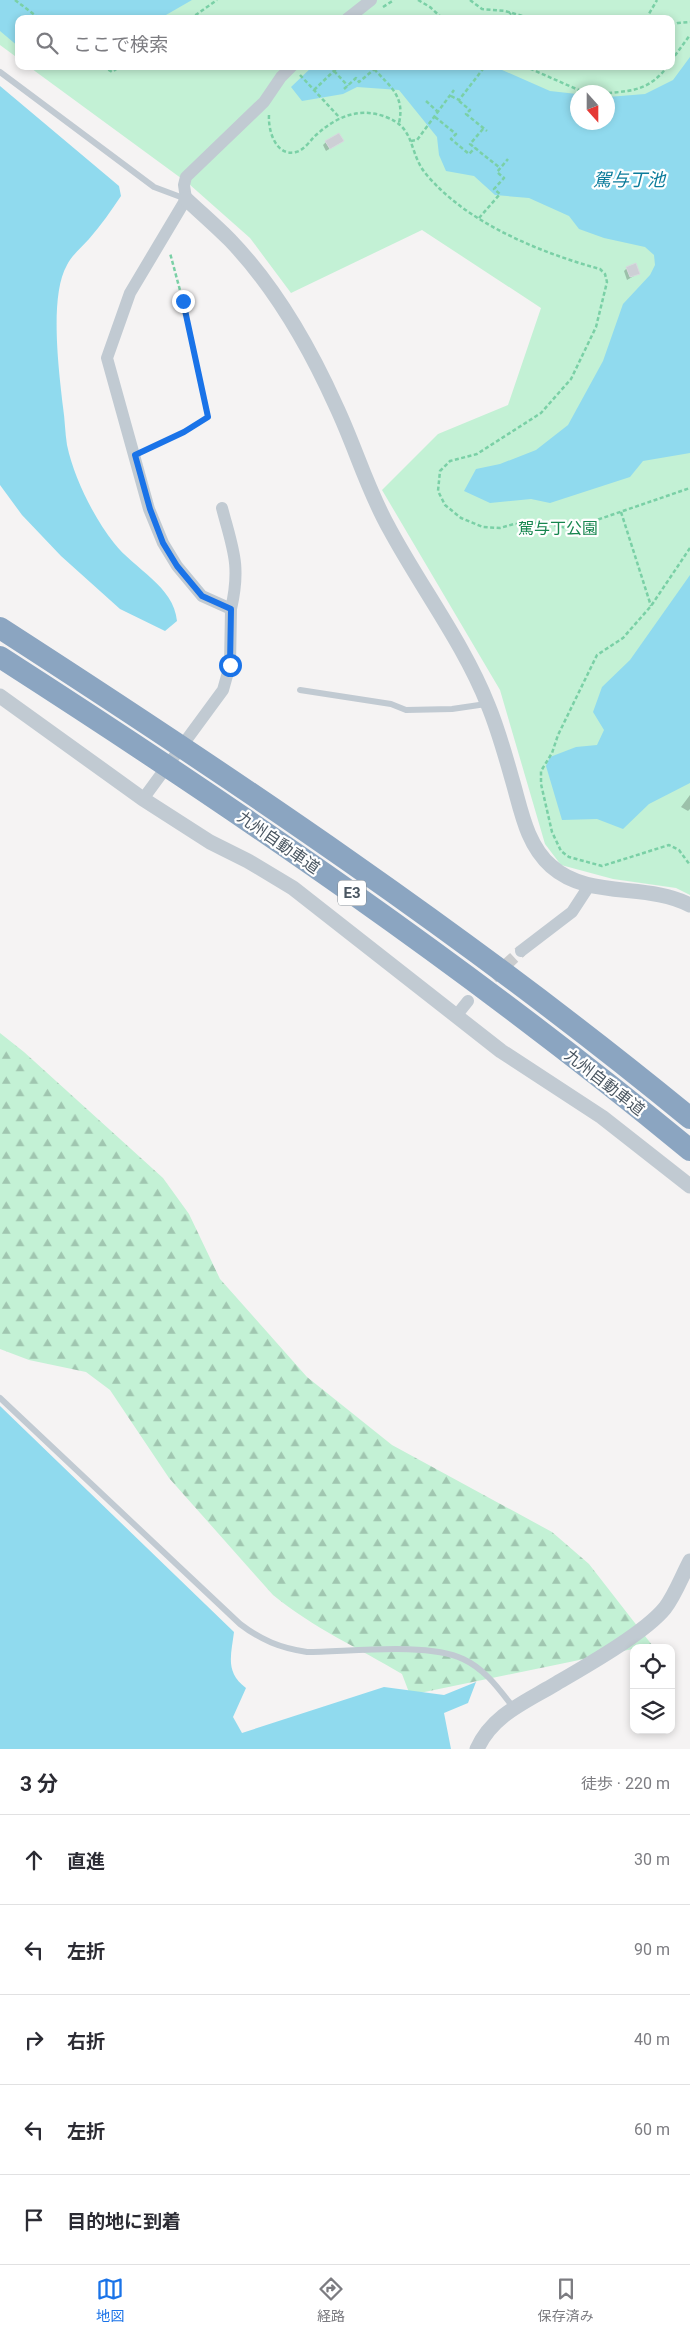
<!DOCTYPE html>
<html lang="ja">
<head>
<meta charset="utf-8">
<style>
  body { margin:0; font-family:Roboto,"Noto Sans JP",sans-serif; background:#f7f7f7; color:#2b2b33 }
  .controls { position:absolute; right:15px; bottom:15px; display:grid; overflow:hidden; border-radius:10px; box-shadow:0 2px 8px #0003 }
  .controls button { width:45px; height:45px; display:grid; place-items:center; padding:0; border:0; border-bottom:1px solid #e1e1e2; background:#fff; color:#2b2b33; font:25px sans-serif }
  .compass { position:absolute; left:570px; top:85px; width:45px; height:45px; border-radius:50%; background:#fff; box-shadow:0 2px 8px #0003; rotate:159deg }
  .stop { position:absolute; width:15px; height:15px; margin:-11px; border:4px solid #1a73e8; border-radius:50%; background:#fff }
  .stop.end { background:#1a73e8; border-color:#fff; box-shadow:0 1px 5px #0008 }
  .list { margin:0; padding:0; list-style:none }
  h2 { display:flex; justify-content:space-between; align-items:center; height:65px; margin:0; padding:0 20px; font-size:21px }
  h2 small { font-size:16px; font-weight:400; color:#7c7c81 }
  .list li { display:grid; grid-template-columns:32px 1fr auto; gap:15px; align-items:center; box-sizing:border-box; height:90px; padding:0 20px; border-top:1px solid #e1e1e2 }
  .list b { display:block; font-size:19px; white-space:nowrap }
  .list em { font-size:16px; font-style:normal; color:#7c7c81 }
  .icon { flex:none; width:28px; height:28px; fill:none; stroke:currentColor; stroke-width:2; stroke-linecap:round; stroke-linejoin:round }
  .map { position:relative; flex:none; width:690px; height:1749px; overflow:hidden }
  .search { position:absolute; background:#fff; box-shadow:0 2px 8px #0003; left:15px; right:15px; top:15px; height:55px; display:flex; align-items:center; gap:12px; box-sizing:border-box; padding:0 18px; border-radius:10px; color:#7c7c81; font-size:19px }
  .sheet { height:515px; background:#fff }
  nav { display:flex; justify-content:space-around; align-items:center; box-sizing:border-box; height:70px; border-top:1px solid #e1e1e2; background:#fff; font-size:14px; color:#7c7c81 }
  nav a { display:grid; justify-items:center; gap:2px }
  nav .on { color:#1a73e8 }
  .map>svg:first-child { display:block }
  .forest { fill:url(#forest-firs) }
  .park { fill:#c3f1d5; fill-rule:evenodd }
  .water { fill:#90daee }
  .shadow { fill:#0003 }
  .building { fill:#cdcfd5; stroke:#d7d9de }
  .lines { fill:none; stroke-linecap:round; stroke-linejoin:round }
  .minor-tunnel { stroke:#caccce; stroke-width:12; stroke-dasharray:12 6; stroke-linecap:butt }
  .path { stroke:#7ad0a6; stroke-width:2.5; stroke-dasharray:4 2.5; stroke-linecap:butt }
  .service { stroke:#c1cad2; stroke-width:6 }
  .minor { stroke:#c1cad2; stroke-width:12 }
  .tertiary { stroke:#c1cad2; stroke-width:15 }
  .motorway { stroke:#8ba5c1; stroke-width:22 }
  .route { stroke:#1a73e8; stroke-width:6 }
  .labels { text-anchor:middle; stroke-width:4.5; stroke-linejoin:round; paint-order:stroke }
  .shield { fill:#fff; stroke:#808990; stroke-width:1 }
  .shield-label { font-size:15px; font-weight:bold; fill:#4a5661 }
  .park-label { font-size:16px; fill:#17864f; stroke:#fff }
  .street-label { font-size:16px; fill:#4a5661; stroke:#fff }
  .water-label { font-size:18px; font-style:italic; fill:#0c7c9b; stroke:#fff }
</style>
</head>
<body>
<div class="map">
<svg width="690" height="1749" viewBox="0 0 690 1749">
  <defs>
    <pattern id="forest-firs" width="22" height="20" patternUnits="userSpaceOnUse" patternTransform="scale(1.25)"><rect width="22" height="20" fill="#c3f1d5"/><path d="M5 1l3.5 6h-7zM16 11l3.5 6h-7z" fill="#a0c6b0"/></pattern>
  </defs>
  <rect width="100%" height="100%" fill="#f5f3f3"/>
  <!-- forest -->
  <path class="forest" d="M0,1033L24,1052L163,1178L189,1214L220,1279L307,1377L392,1445L552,1532L589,1564L652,1645L410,1695L402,1674C359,1648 313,1628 273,1595L169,1478L110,1390L86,1372L29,1360L0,1349Z"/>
  <!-- park -->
  <path class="park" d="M0,0H690V895L676,888L613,879L561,865L545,844L500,690L382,490L438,434L508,405L541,308L422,230L291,293L250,238L189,184L28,66H671V19H19V59L0,45ZM578,92H608V122H578Z"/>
  <!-- water -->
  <path class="water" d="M0,0H192L159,19H19V47L0,31Z
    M690,57V453L643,461L630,477L550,503L531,499L490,503L464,491L476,469L500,464L536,450L568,425L603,361L623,304L650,275L655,265L654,255L645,247L604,238L579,229L569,216L529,198L495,195L474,176L446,171L439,155L437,137L399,90L357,87L343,94L302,101L291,87L313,66H493L550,91L577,94L578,122H608V97L645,94L673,80Z
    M0,86L119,186L121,196C111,211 101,225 89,239C82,247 72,255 67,265C49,296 59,372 63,407C65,420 65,433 67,445C74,478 94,518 114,543C134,569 174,586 177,621L165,631L120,609L61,556L22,515L0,485Z
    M690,575V783L649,804L623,829L597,819L562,820L546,766L550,757L576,747L597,745L604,730L593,712L602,687L630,660Z
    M0,1406L234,1632C231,1656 225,1672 246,1688L233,1717L242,1733L384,1687L444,1695L476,1682L468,1703L444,1713L451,1749H0Z"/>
  <!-- shadow -->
  <path class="shadow" d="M326,142L339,143L326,151L323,145Z
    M627,268L639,273L627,280L624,271Z
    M690,795V809L688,811L681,807Z"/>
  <!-- building -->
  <path class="building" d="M339,133L344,141L330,149L325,141Z
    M636,263L640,274L630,277L626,267Z"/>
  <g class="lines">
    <!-- minor-tunnel -->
    <path class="minor-tunnel" d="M479,990L521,951"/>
    <!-- path -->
    <path class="path" d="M15,0L40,19
      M418,0L430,7L443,19
      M470,0L482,9L505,11L533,19
      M383,7L394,0
      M646,18L664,16L665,19
      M190,19L217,0
      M505,19L511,13
      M646,19L657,0
      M671,26L678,23L690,22
      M671,61L690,35
      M103,66L112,72L121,66
      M524,66L581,91L604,92
      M374,69C391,87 405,97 399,123
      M334,71L348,86
      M300,75L340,118
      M344,89L356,78L359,82L377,67
      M314,90L338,67
      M608,93C635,91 650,89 668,66
      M451,96L459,100L483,69L480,66
      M426,101L438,112
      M459,101L470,110L466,114L487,131
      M269,115C268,131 276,157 296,152C304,150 309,142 314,137C334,118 358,106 386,117C413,127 409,146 421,167C425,174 433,182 439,188C480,228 545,254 600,269L605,274L607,282L596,327L571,379L541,413L477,454L450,461L440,471L438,491L445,505L461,518L483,527L500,528L514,524L534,523H547L566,528L588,523L690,488
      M435,117L456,134L451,139L469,154L475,148
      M483,129L470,144L500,168
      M411,141L417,140L454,90
      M479,218L500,194L494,189L504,178L497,172L508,159
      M145,450L184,432L208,417L188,320L170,253
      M621,512L651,606
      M690,548L651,606L623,638L597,655L558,735L552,753L541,771V784L552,832L561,851L569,857L602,866L669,845L679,850L690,865"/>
    <!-- service -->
    <path class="service" d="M0,72L154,187L186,199
      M300,690L391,704L406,710L452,709L486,704
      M0,1398L240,1624C261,1640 280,1648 307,1652C348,1652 427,1642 463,1659C485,1669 499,1689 513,1707"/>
    <!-- minor -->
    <path class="minor" d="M347,19L371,0
      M222,508C233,550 241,565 231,609
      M143,799L223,690L230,665L231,609L202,596L177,566L163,543L149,509L107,358L130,293L186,199L184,185L186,177L264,102L281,77L292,66
      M521,951L572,912L589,886
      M456,1016L468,1001"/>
    <!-- tertiary -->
    <path class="tertiary" d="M186,199C201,213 216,226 230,240C276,288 309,346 336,406C355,446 367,489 389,528C420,586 464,644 488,705C498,729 505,754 512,779C521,809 526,844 551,866C589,900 646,882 690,905
      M0,696L143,799L210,842L248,861L293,888L501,1051L602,1117L690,1186
      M477,1749C492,1716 523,1703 552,1686C581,1669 644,1634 665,1608C675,1595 682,1576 690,1561"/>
    <!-- motorway -->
    <path class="motorway" d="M0,628C237,781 472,939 690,1118
      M0,657C238,810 472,970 690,1150"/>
  </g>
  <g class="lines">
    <!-- route -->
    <path class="route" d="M183,301L208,417L184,432L135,455L150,509L163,543L177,566L202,596L231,609L230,665"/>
  </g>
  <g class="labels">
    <!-- shield labels -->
    <rect class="shield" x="338" y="880.5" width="28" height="25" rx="4"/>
    <g class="shield-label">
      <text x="352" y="898">E3</text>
    </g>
    <!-- park labels -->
    <g class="park-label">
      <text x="558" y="534">駕与丁公園</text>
    </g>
    <!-- street labels -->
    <g class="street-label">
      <text transform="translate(279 842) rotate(35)" y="6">九州自動車道</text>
      <text transform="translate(605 1082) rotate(38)" y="6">九州自動車道</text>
    </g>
    <!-- water labels -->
    <g class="water-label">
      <text x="629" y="186">駕与丁池</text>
    </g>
  </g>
</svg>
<div class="controls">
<button><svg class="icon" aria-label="locate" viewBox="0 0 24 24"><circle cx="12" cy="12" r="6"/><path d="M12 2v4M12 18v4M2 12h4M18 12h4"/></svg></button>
<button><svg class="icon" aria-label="layers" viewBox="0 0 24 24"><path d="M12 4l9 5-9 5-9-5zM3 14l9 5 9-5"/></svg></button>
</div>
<svg class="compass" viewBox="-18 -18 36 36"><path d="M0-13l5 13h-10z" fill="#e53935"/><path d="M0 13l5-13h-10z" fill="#7c7c81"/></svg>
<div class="stop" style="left:230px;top:665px"></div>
<div class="stop end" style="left:183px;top:301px"></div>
<div class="search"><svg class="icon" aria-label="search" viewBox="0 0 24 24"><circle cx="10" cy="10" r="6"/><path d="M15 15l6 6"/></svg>ここで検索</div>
</div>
<section class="sheet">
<h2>3 分<small>徒歩 · 220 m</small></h2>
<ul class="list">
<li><svg class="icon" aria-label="ahead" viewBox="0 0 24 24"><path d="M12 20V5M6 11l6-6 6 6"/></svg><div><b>直進</b></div><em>30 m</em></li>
<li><svg class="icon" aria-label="left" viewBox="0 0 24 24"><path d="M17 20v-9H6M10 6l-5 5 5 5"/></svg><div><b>左折</b></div><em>90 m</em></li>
<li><svg class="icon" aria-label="right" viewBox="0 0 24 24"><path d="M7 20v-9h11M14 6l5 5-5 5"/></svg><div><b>右折</b></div><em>40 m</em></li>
<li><svg class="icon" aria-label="left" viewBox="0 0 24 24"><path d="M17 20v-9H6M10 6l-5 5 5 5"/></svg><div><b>左折</b></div><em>60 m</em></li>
<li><svg class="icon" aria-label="arrive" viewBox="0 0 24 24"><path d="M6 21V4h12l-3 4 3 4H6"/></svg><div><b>目的地に到着</b></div></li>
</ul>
</section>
<nav>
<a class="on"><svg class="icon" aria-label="map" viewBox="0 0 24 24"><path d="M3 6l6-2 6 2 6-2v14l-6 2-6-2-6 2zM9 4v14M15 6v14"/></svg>地図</a>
<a><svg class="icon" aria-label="directions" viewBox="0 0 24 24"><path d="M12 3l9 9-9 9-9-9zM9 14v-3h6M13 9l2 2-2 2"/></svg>経路</a>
<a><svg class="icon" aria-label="saved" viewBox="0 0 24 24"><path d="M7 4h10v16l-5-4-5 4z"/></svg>保存済み</a>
</nav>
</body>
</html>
